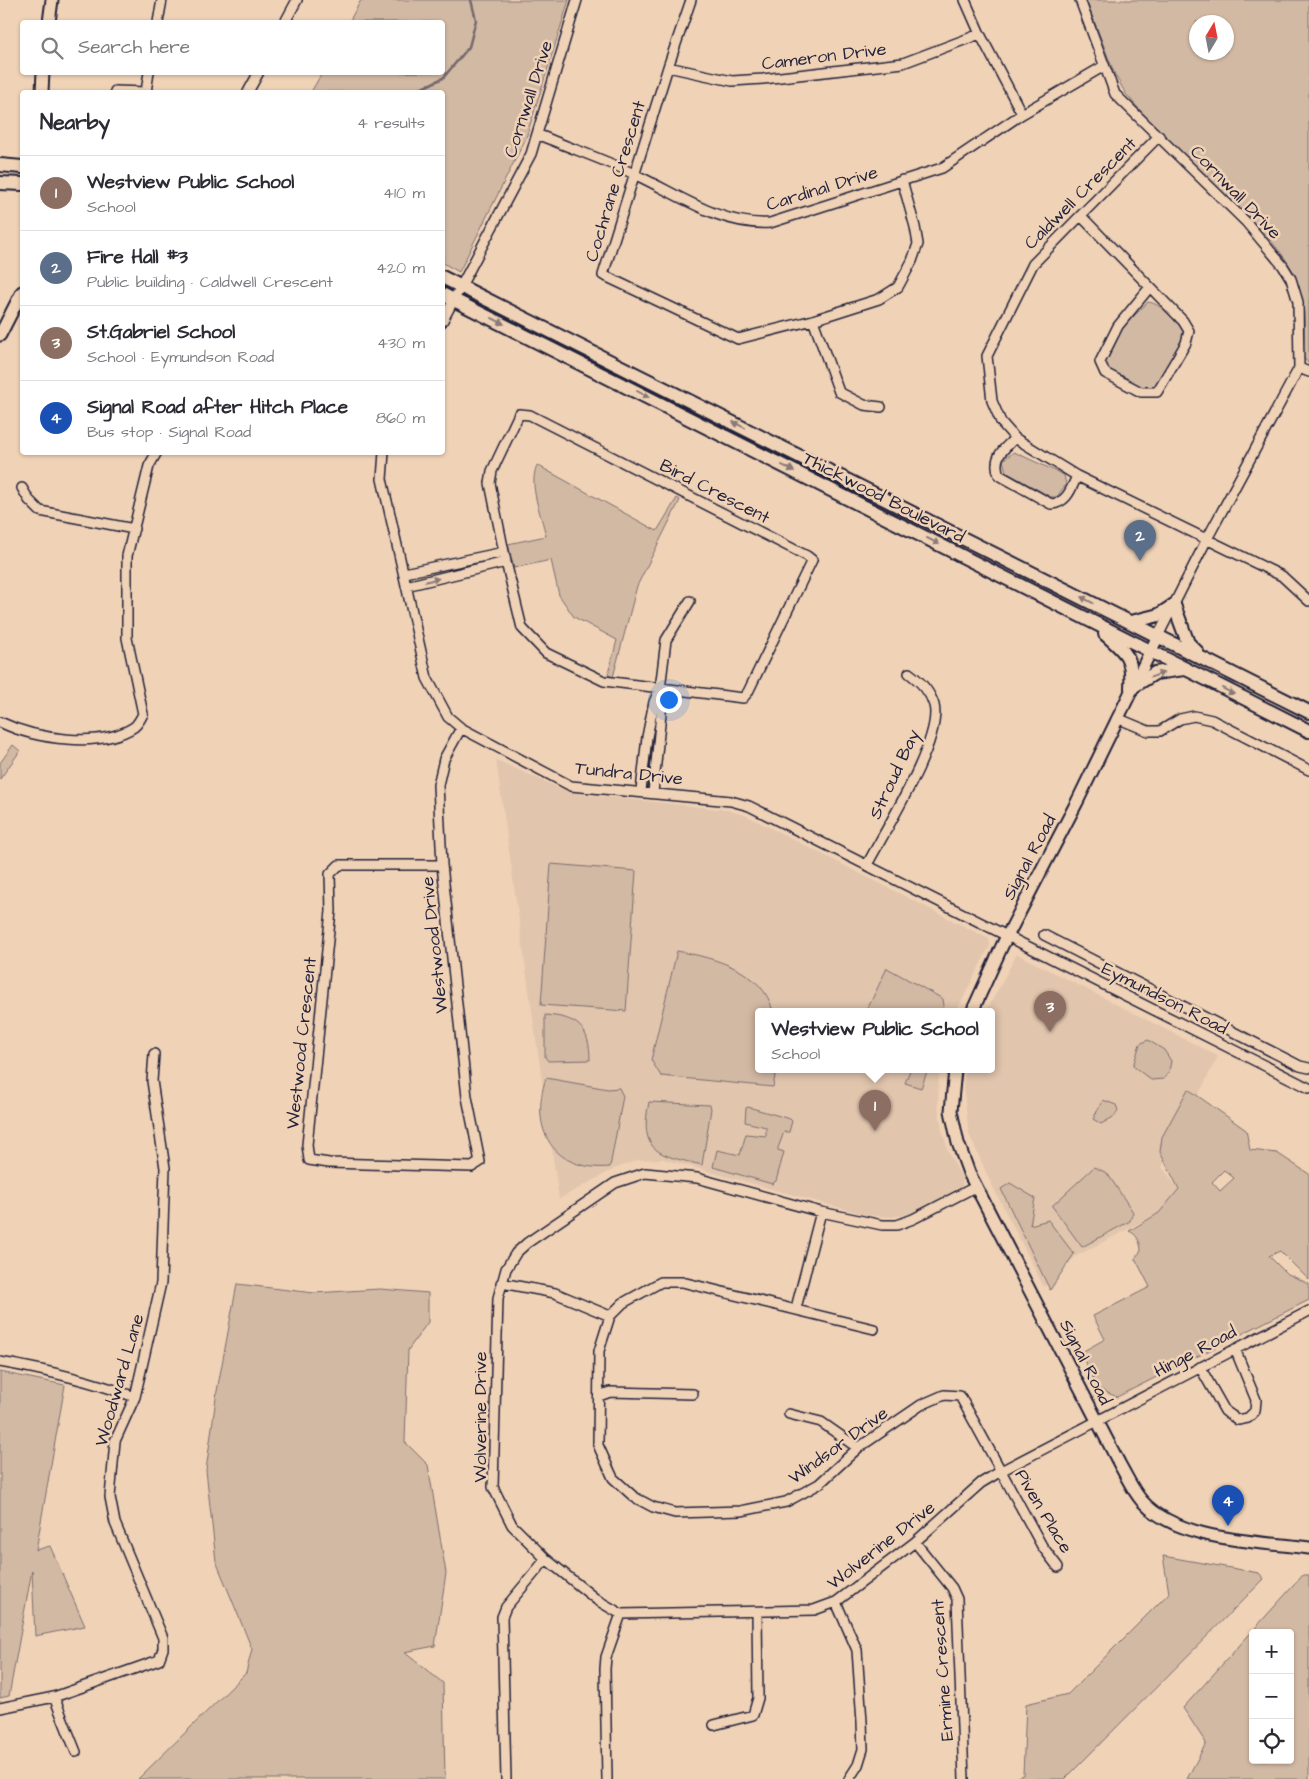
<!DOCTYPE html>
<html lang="en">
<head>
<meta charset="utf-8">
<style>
  body { margin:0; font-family:"Architects Daughter",sans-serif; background:#f7f7f7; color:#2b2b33 }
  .controls { position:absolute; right:15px; bottom:15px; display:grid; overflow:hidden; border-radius:5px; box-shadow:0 1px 4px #0004 }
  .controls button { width:45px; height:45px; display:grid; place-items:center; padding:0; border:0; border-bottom:1px solid #e1e1e2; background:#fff; color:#2b2b33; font:25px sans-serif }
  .compass { position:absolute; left:1189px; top:15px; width:45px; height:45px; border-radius:50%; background:#fff; box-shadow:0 1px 4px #0004; rotate:10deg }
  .you { position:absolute; left:668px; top:699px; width:18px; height:18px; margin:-12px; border:4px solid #fff; border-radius:50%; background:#1a73e8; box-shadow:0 0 0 8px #1a73e833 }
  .badge { display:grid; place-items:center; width:32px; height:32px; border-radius:50%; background:#7c3aed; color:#fff; font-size:16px; font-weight:700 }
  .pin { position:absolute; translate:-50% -41px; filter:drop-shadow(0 1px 2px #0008) }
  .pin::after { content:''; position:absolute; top:26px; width:18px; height:15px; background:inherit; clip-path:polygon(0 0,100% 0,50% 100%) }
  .popup { position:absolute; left:755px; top:1008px; width:240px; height:65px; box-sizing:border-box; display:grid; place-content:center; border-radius:5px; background:#fff; filter:drop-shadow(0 1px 4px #0005); font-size:16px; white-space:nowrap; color:#7c7c81 }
  .popup b { font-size:19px; color:#2b2b33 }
  .popup::after { content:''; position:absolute; left:50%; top:100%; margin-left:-10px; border:10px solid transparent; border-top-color:#fff }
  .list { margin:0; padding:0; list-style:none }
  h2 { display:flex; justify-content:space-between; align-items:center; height:65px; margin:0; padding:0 20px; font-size:21px }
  h2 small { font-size:16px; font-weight:400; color:#7c7c81 }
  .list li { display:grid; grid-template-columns:32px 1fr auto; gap:15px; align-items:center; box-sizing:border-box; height:75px; padding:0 20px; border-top:1px solid #e1e1e2 }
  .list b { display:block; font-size:19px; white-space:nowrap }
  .list p { margin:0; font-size:16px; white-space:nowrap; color:#7c7c81 }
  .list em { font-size:16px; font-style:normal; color:#7c7c81 }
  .icon { flex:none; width:28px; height:28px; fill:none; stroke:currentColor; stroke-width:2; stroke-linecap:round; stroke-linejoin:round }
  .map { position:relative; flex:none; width:1309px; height:1779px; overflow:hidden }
  .search { position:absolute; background:#fff; box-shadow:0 1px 4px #0004; left:20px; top:20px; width:425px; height:55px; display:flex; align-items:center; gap:12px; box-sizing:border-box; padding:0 18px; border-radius:5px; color:#7c7c81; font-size:19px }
  .panel { position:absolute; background:#fff; box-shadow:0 1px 4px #0004; left:20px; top:90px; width:425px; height:365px; border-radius:5px }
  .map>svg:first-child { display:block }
  .built { fill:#e1c5ad }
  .green { fill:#d2b9a4; stroke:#7a6e70; fill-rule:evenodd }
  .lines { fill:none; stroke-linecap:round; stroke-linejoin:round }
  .stream { stroke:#73686c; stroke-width:2.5 }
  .minor-casing { stroke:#22223b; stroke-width:12 }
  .tertiary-casing { stroke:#22223b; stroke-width:15 }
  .secondary-casing { stroke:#22223b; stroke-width:16 }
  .minor { stroke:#f0d2b6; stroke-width:9 }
  .tertiary { stroke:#f0d2b6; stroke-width:11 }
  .secondary { stroke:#f0d2b6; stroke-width:12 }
  .oneway { fill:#897a78 }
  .labels { text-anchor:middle; stroke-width:5; stroke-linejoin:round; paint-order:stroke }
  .street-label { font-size:18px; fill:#22223b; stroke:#f0d2b6 }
</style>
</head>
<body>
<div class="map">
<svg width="1309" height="1779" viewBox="0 0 1309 1779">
  <rect width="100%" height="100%" fill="#f0d2b6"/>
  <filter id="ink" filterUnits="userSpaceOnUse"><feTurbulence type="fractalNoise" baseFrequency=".02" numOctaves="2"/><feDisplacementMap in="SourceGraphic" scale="10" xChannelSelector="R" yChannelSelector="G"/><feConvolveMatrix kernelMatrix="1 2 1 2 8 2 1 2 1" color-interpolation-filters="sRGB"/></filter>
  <g filter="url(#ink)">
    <!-- built -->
    <path class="built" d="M496,760L560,788L581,794L728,810L747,816L989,939L990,945L956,1012H759V1070H939L938,1106L942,1130L949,1154L963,1180L962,1187L912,1214L891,1217L866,1215L663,1159L637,1160L614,1169L559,1199Z
      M1017,954L1218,1056L1162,1167L1179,1189L1159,1213L1076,1256L1044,1287L990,1181L969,1134L963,1085L966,1070H991V1012H986Z"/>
    <!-- green -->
    <path class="green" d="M361,0H569L526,138L459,272L443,263L442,92H311L322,73L442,72V22H349Z
      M1086,0H1309V364L1303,357C1304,329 1307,310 1297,282C1287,252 1257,227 1235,205C1199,169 1159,134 1126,94L1115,75ZM1196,22H1226V52H1196Z
      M1148,302C1161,303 1181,324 1185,336L1155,388L1144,390L1108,369L1105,363L1120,330Z
      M1014,452L1064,475L1066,484L1057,497H1051L1006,472L1003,460Z
      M537,465L657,531L677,498L680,500L637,586L613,677L608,675L617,640L574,617L559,595L551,560L514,568L508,544L546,536C541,513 528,486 537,465Z
      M13,745L20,751L0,779V763Z
      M551,864L636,871L626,1011L541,1005Z
      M677,951C714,958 764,970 773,1012H759V1070H776L773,1087L661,1076L651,1060Z
      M887,968L943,999L944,1006L941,1012H866Z
      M545,1015C577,1017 590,1027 590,1060L548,1061L545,1057Z
      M1148,1040L1164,1050L1171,1061L1169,1071L1164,1079L1151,1080L1133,1066L1140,1044Z
      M910,1070L927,1072L921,1088L905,1083Z
      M546,1078L608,1089L619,1088L623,1096L610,1167C553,1172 529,1129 546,1078Z
      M1188,1089L1246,1130L1250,1150L1277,1153L1309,1174V1280L1280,1251L1269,1256L1286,1273L1309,1284V1300L1117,1397L1099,1389L1080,1353L1105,1339L1093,1316L1150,1287L1135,1258L1141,1251C1141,1243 1137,1234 1129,1231L1159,1213L1179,1189L1160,1152L1162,1137ZM1224,1170L1234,1178L1220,1191L1212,1182Z
      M1103,1100L1116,1105L1118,1110L1115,1116L1101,1124L1093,1119Z
      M649,1102L710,1105L711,1109L702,1165C660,1155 638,1154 649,1102Z
      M748,1107L790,1119L792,1121L789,1132H784L778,1148V1150L784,1152L776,1181L772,1184L713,1167L717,1150L740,1155L746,1134L766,1136V1127L745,1122L746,1108Z
      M1094,1167L1107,1173L1133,1212L1130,1221L1082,1247L1052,1206Z
      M1010,1183L1035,1198L1030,1225L1048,1220L1074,1254L1050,1290L1001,1189Z
      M237,1284L314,1293L380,1289L428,1293V1322L408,1350L405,1442L428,1465L446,1573L435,1646L404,1652L443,1683L445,1779H138L246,1673L252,1649L216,1561L206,1470L217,1391Z
      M0,1372L65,1385L36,1550L50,1546L85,1626L35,1636L32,1570L9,1696L0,1698Z
      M1163,1556L1259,1573L1264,1579L1065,1779H1011L1023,1775L1026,1704L1068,1694L1169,1593Z
      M1303,1575H1309V1779H1187L1206,1743L1183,1708ZM1253,1633H1290V1760H1253Z"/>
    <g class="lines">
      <!-- stream -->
      <path class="stream" d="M414,92L443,78L469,47L476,20L471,0
        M22,347V349"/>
      <defs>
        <path id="minor" d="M691,0L668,67L603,275L738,339L813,320L879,299L898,287L912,261L918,244L915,227L902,180
          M965,0L980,34L1022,114
          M1080,0L1115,94L1246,222L1283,266L1291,279L1298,302L1299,368L1207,539L1158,636
          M158,22L162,0
          M285,22L297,0
          M668,67L732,81L763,79L903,63L980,34
          M115,91L148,92
          M146,92L149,72
          M248,92L259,72
          M537,134C569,148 604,159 636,175C679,195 721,226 770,223L942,168L1022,114L1104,66
          M1159,136L1033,264L987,356L992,401L1001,422L1015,438L1077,476L1282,576L1309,601
          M1081,216L1183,321L1189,331L1186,343L1157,392H1141L1105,373L1100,362L1118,326L1150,287
          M813,320L839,392L864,405L881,407
          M442,322L531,154L577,0
          M1299,368L1309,372
          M519,414L530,415L807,556L812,560L748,692L743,698L604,681L546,653L522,628L506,562L490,483L492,471Z
          M1015,438C1003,450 992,457 999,475L1051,504C1067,503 1071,489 1077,476
          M384,452L382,479L427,678L448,717L461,728L571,786L731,801L749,806L1309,1088
          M22,488L29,500L40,511L134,529
          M404,573L504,552
          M406,586L506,562
          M1117,718L1148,731H1160L1180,719L1194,716L1212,720L1309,770
          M0,722C35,739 100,749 134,727C138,724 141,718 143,714L127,638V556L149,466L157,452
          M641,791L647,737L654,702L660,689L666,640L690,601
          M653,793L662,704L660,689
          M442,865H339L330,874L331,911L307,1145L309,1160L329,1163L472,1167L480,1162L467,1097L442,865L438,785L444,759L461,728
          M867,865C884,832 943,739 934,705C930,691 920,681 909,673
          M1044,935L1300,1066L1309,1068
          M977,1186L913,1219L897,1225H882L821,1212L697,1178L645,1173L615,1183L527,1243L516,1253L506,1269L498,1298L493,1487L512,1525L546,1559L597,1600L621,1614L814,1610L836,1602L915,1542L981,1483L1001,1471L1309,1311
          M501,1283L555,1293L610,1316
          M796,1308L821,1212
          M874,1329L682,1282H661L623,1303L610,1316L599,1351L598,1445L613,1478L634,1497L653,1507L675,1513L741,1511L786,1502L819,1484L858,1448L921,1405L944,1395L960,1396L1042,1546L1058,1567
          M0,1362C46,1370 91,1381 135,1397
          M1200,1367L1225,1411L1238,1420L1248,1418L1255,1411L1256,1400L1235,1349
          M599,1396L610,1392L693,1394
          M789,1414L821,1422L858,1448
          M915,1542L952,1588L957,1599L964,1779
          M836,1602L857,1650L862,1722L863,1749L858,1765L849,1779
          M54,1697L76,1752
          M0,1708L54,1697L159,1660L163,1649V1638L115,1523L110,1497L115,1441L135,1397L161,1283L165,1168L152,1081L154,1054
          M714,1725L753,1715L758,1698L757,1613
          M506,1779L502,1617L506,1607L546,1559
          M607,1779L605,1669L606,1657L621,1614"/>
        <path id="tertiary" d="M49,22L52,0
          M42,92L43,72
          M0,335L22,292
          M972,1012L1002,946L1077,802L1158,636
          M955,1070L951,1111L958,1143L969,1173L1120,1465C1127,1477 1133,1491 1142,1501C1179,1542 1258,1541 1309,1548"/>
        <path id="secondary" d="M0,165L22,167
          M0,183L22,184
          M442,277L1309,712
          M442,294L1309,731
          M1131,622L1159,615L1174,605L1188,643L1197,652
          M1105,634C1127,653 1133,658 1131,688
          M1131,688L1155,673L1184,669"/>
      </defs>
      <!-- minor casing -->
      <use href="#minor" class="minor-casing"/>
      <!-- tertiary casing -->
      <use href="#tertiary" class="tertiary-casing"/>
      <!-- secondary casing -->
      <use href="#secondary" class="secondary-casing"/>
      <!-- minor -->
      <use href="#minor" class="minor"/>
      <!-- tertiary -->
      <use href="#tertiary" class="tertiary"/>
      <!-- secondary -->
      <use href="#secondary" class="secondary"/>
    </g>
    <!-- one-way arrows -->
    <defs><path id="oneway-solid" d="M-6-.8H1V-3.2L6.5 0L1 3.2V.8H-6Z" transform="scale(1.25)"/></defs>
    <g class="oneway">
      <use href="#oneway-solid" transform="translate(498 321) rotate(27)"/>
      <use href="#oneway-solid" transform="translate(643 394) rotate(27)"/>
      <use href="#oneway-solid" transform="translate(739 425) rotate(-153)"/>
      <use href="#oneway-solid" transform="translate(788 468) rotate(27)"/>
      <use href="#oneway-solid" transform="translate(933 541) rotate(27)"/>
      <use href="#oneway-solid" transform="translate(432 580) rotate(-13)"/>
      <use href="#oneway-solid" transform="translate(1087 600) rotate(-153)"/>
      <use href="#oneway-solid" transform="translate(1157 675) rotate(-20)"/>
      <use href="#oneway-solid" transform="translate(1228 691) rotate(27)"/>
    </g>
  </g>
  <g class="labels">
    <!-- street labels -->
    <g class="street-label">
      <text transform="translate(824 56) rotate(-7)" y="6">Cameron Drive</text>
      <text transform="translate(528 99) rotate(-72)" y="6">Cornwall Drive</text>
      <text transform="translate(615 181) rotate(-73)" y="6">Cochrane Crescent</text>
      <text transform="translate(822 188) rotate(-17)" y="6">Cardinal Drive</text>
      <text transform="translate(1236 192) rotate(46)" y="6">Cornwall Drive</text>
      <text transform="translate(1080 193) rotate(-45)" y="6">Caldwell Crescent</text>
      <text transform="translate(715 491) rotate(27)" y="6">Bird Crescent</text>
      <text transform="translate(884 497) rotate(27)" y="6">Thickwood Boulevard</text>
      <text transform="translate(629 773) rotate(6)" y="6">Tundra Drive</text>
      <text transform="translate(894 774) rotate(-65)" y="6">Stroud Bay</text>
      <text transform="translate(1029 857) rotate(-62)" y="6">Signal Road</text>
      <text transform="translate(434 945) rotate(-96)" y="6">Westwood Drive</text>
      <text transform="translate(1165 998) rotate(27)" y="6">Eymundson Road</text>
      <text transform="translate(301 1043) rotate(-84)" y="6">Westwood Crescent</text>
      <text transform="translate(1195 1351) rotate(-28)" y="6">Hinge Road</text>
      <text transform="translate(1086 1362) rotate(63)" y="6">Signal Road</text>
      <text transform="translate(119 1380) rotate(-74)" y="6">Woodward Lane</text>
      <text transform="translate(480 1417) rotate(-90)" y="6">Wolverine Drive</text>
      <text transform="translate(838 1445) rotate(-36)" y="6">Windsor Drive</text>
      <text transform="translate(1044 1511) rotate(59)" y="6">Piven Place</text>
      <text transform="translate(881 1545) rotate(-38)" y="6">Wolverine Drive</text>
      <text transform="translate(942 1670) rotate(-94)" y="6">Ermine Crescent</text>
    </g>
  </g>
</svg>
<div class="controls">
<button>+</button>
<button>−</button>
<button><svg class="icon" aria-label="locate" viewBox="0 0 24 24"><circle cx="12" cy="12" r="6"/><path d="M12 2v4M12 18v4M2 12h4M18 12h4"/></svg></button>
</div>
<svg class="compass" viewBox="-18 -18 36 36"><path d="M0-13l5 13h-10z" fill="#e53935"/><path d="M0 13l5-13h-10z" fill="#7c7c81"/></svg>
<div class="you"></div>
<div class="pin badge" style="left:875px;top:1131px;background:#8d6e63">1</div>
<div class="popup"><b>Westview Public School</b>School</div>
<div class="pin badge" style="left:1140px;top:561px;background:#5c6f8a">2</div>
<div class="pin badge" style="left:1050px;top:1032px;background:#8d6e63">3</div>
<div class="pin badge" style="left:1228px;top:1526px;background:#1a4fb4">4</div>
<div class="search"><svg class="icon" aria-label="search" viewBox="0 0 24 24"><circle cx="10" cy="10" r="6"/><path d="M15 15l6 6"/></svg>Search here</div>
<section class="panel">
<h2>Nearby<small>4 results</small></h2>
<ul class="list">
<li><span class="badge" style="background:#8d6e63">1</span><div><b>Westview Public School</b><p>School</p></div><em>410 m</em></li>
<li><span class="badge" style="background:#5c6f8a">2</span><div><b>Fire Hall #3</b><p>Public building · Caldwell Crescent</p></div><em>420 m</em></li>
<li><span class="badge" style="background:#8d6e63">3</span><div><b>St.Gabriel School</b><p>School · Eymundson Road</p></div><em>430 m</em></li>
<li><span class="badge" style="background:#1a4fb4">4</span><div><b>Signal Road after Hitch Place</b><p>Bus stop · Signal Road</p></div><em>860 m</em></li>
</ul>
</section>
</div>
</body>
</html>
